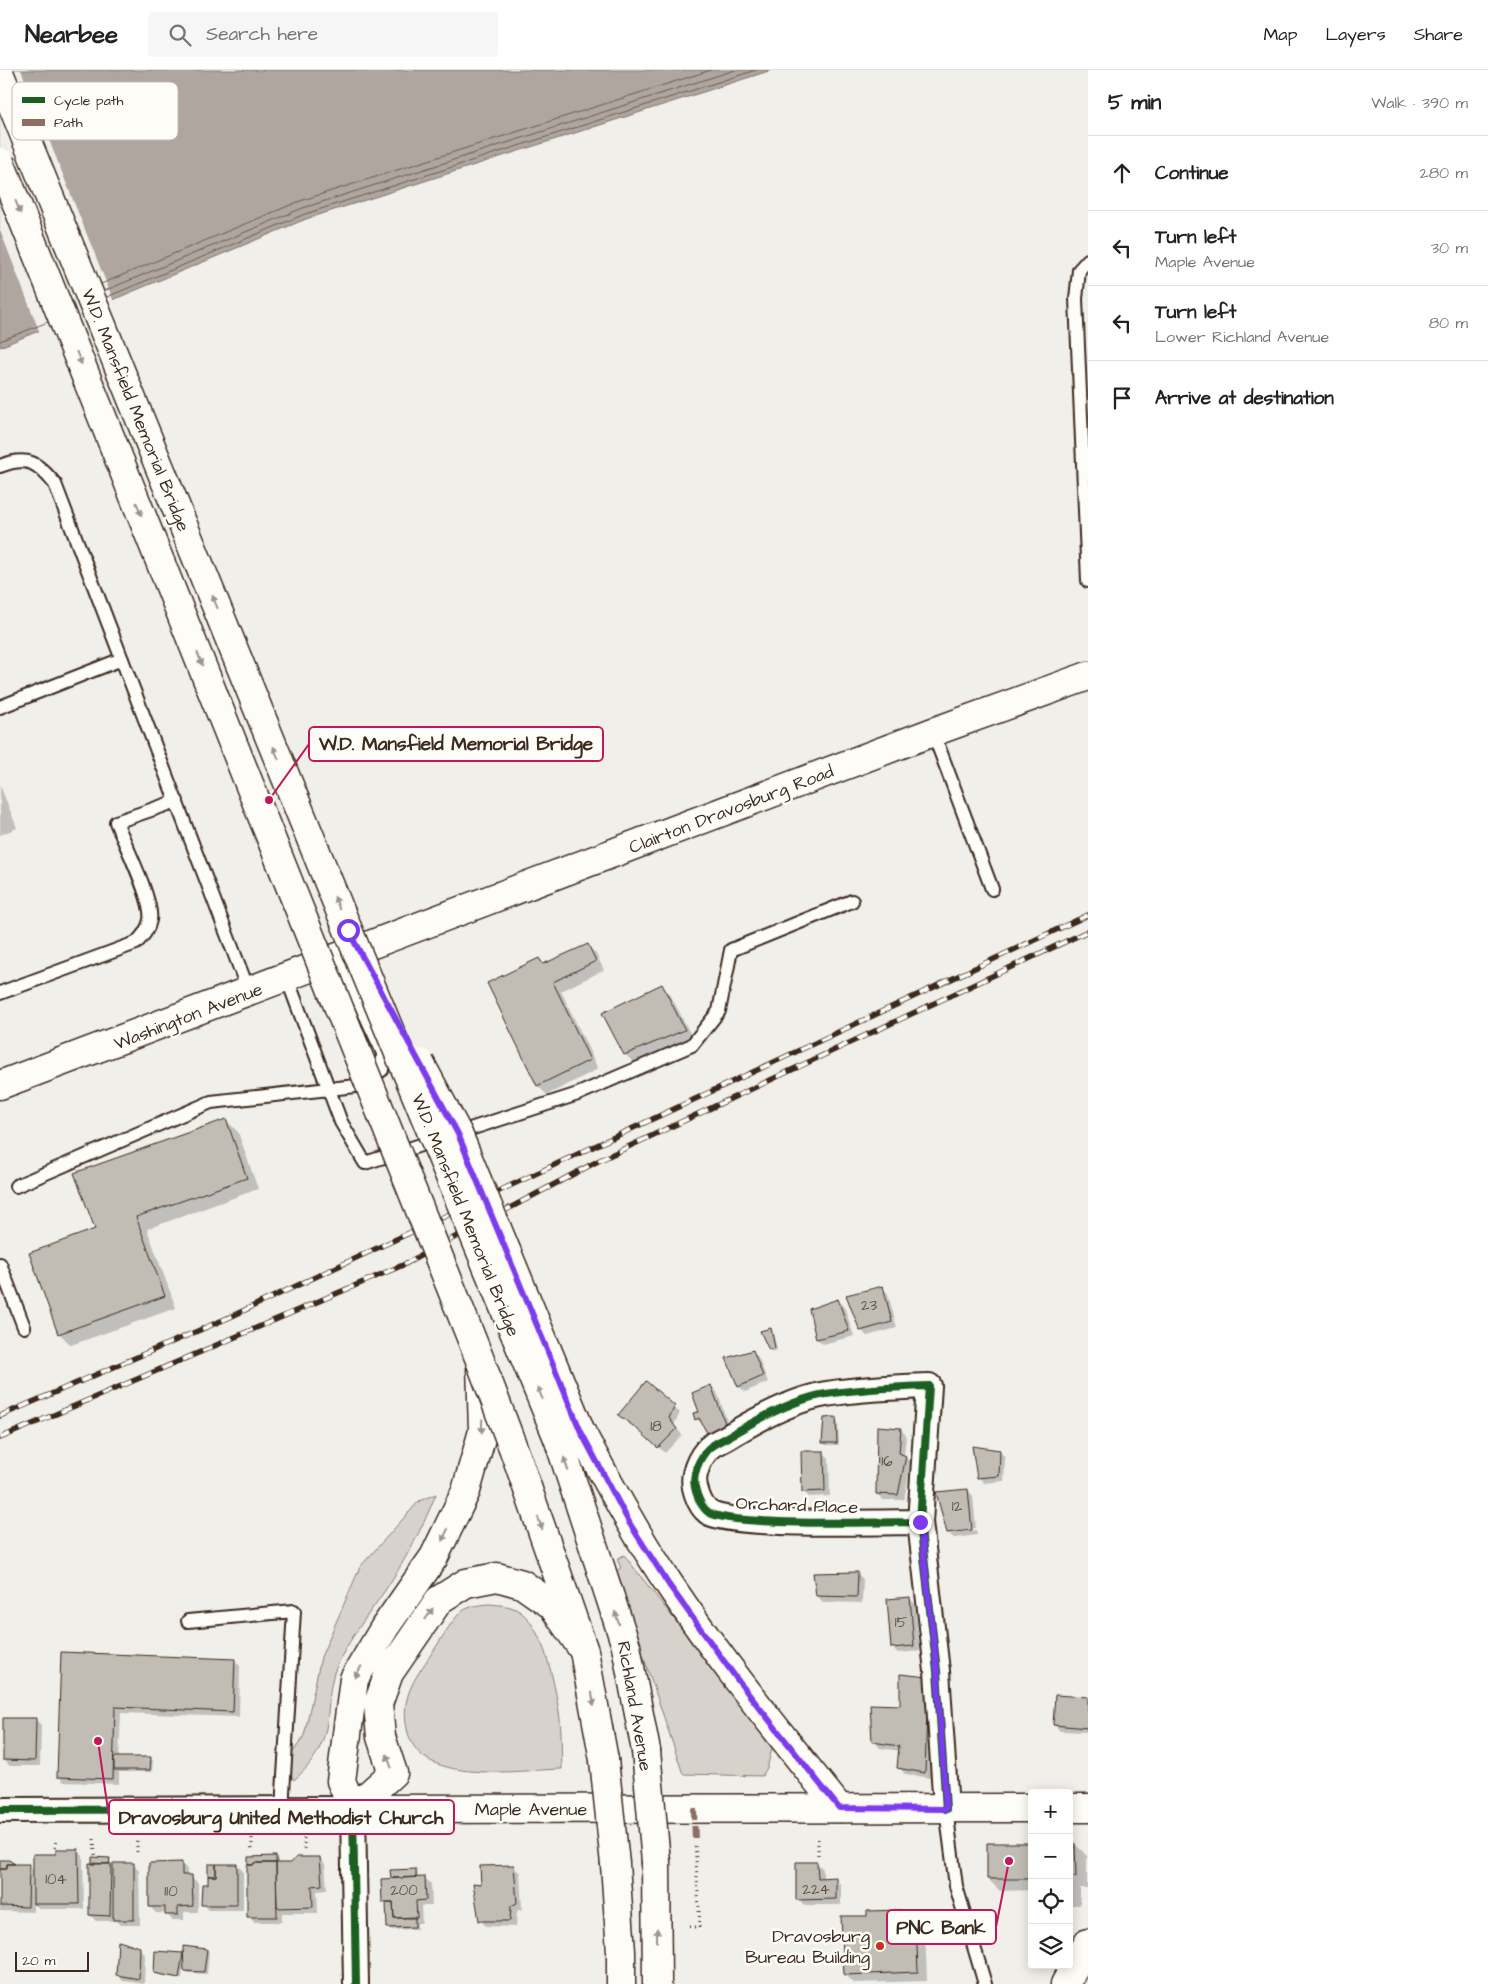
<!DOCTYPE html>
<html lang="en">
<head>
<meta charset="utf-8">
<style>
  body { margin:0; font-family:"Architects Daughter",sans-serif; background:#f6f6f6; color:#222 }
  .controls { position:absolute; right:15px; bottom:15px; display:grid; overflow:hidden; border-radius:5px; box-shadow:0 2px 12px #0003 }
  .controls button { width:45px; height:45px; display:grid; place-items:center; padding:0; border:0; border-bottom:1px solid #e0e0e0; background:#fff; color:#222; font:25px sans-serif }
  .scale { position:absolute; left:15px; bottom:12px; width:74px; box-sizing:border-box; padding-left:5px; border:2px solid #3b2a1e; border-top:0; font-size:14px; line-height:18px; white-space:nowrap; color:#3b2a1e; -webkit-text-stroke:4px #fdfcf7; paint-order:stroke }
  .stop { position:absolute; width:15px; height:15px; margin:-11px; border:4px solid #7c3aed; border-radius:50%; background:#fff }
  .stop.end { background:#7c3aed; border-color:#fff; box-shadow:0 1px 5px #0008 }
  .list { margin:0; padding:0; list-style:none }
  h2 { display:flex; justify-content:space-between; align-items:center; height:65px; margin:0; padding:0 20px; font-size:21px }
  h2 small { font-size:16px; font-weight:400; color:#767676 }
  .list li { display:grid; grid-template-columns:32px 1fr auto; gap:15px; align-items:center; box-sizing:border-box; height:75px; padding:0 20px; border-top:1px solid #e0e0e0 }
  .list b { display:block; font-size:19px; white-space:nowrap }
  .list p { margin:0; font-size:16px; white-space:nowrap; color:#767676 }
  .list em { font-size:16px; font-style:normal; color:#767676 }
  .icon { flex:none; width:28px; height:28px; fill:none; stroke:currentColor; stroke-width:2; stroke-linecap:round; stroke-linejoin:round }
  .map { position:relative; flex:none; width:1088px; height:1914px; overflow:hidden }
  header { display:flex; align-items:center; gap:30px; box-sizing:border-box; height:70px; padding:0 25px; background:#fff; border-bottom:1px solid #e0e0e0 }
  header strong { font-size:24px }
  nav { display:flex; gap:28px; margin-inline-start:auto; font-size:18px }
  .search { width:350px; height:45px; background:#f6f6f6; display:flex; align-items:center; gap:12px; box-sizing:border-box; padding:0 18px; border-radius:5px; color:#767676; font-size:19px }
  main { display:flex }
  aside { flex:1; background:#fff }
  .map>svg:first-child { display:block }
  .green { fill:#d7d2cc; stroke:#897e75 }
  .water { fill:#aea69f; stroke:#80746b }
  .pier { fill:#f1efea }
  .shadow { fill:#0003 }
  .lines { fill:none; stroke-linecap:round; stroke-linejoin:round }
  .shore { stroke:#695c52; stroke-width:1 }
  .building { fill:#c1bcb4; stroke:#3b2a1e }
  .lane-casing { stroke:#3b2a1e; stroke-width:16 }
  .street-casing { stroke:#3b2a1e; stroke-width:28 }
  .secondary-casing { stroke:#3b2a1e; stroke-width:31 }
  .primary-casing { stroke:#3b2a1e; stroke-width:31 }
  .path { stroke:#3b2a1e; stroke-width:3; stroke-dasharray:1 4; stroke-linecap:butt }
  .lane { stroke:#fdfcf7; stroke-width:12 }
  .street { stroke:#fdfcf7; stroke-width:24 }
  .secondary { stroke:#fdfcf7; stroke-width:28 }
  .primary { stroke:#fdfcf7; stroke-width:28 }
  .rail-casing { stroke:#3b2a1e; stroke-width:5.5 }
  .rail { stroke:#fdfcf7; stroke-width:4; stroke-dasharray:11; stroke-linecap:butt }
  .primary-bridge-casing { stroke:#3b2a1e; stroke-width:31; stroke-linecap:butt }
  .primary-bridge { stroke:#fdfcf7; stroke-width:28 }
  .quiet { stroke:#8d6e63; stroke-width:6; stroke-dasharray:12 6; stroke-linecap:butt }
  .cycleway-casing { stroke:#fdfcf7; stroke-width:11 }
  .cycleway { stroke:#1b5e20; stroke-width:8 }
  .oneway { fill:#9c938a }
  .route { stroke:#7c3aed; stroke-width:6 }
  .poi-dot { fill:#c8321e; stroke:#fdfcf7; stroke-width:2 }
  .labels { text-anchor:middle; stroke-width:5; stroke-linejoin:round; paint-order:stroke }
  .number-label { font-size:15px; fill:#5c4e44 }
  .street-label { font-size:18px; fill:#3b2a1e; stroke:#fdfcf7 }
  .poi-label { font-size:18px; fill:#3b2a1e; stroke:#fdfcf7; text-anchor:end }
  .key { fill:#fdfcf7; stroke:#c3bdb6; stroke-width:1 }
  .key-label { font-size:14px; fill:#3b2a1e }
  .leader { fill:none; stroke:#c2185b; stroke-width:2 }
  .callout-dot { fill:#c2185b; stroke:#fdfcf7; stroke-width:2 }
  .callout { fill:#fdfcf7; stroke:#c2185b; stroke-width:2 }
  .callout-label { font-size:19px; text-anchor:middle; font-weight:bold; fill:#3b2a1e }
</style>
</head>
<body>
<header>
<strong>Nearbee</strong>
<div class="search"><svg class="icon" aria-label="search" viewBox="0 0 24 24"><circle cx="10" cy="10" r="6"/><path d="M15 15l6 6"/></svg>Search here</div>
<nav><a>Map</a><a>Layers</a><a>Share</a></nav>
</header>
<main>
<div class="map">
<svg width="1088" height="1914" viewBox="0 0 1088 1914">
  <rect width="100%" height="100%" fill="#f1efea"/>
  <filter id="ink" filterUnits="userSpaceOnUse"><feTurbulence type="fractalNoise" baseFrequency=".02" numOctaves="2"/><feDisplacementMap in="SourceGraphic" scale="10" xChannelSelector="R" yChannelSelector="G"/><feConvolveMatrix kernelMatrix="1 2 1 2 8 2 1 2 1" color-interpolation-filters="sRGB"/></filter>
  <g filter="url(#ink)">
    <!-- green -->
    <path class="green" d="M436,1424C422,1459 405,1491 384,1522C366,1548 345,1574 334,1603C330,1616 329,1631 328,1644C326,1672 315,1692 294,1710L285,1694L304,1666L321,1587L360,1497L419,1431Z
      M624,1485L773,1675L767,1698L762,1706L683,1704L615,1502L621,1498L617,1489Z
      M489,1534C499,1535 510,1535 519,1541C543,1556 555,1614 559,1642C562,1660 561,1680 562,1699C524,1700 456,1710 424,1687C416,1681 411,1673 408,1663C398,1626 417,1606 436,1577C443,1566 451,1552 460,1543C468,1536 479,1535 489,1534Z"/>
    <!-- water -->
    <path class="water" d="M0,0H772L306,149L0,277Z"/>
    <!-- pier -->
    <path class="pier" d="M0,0H21L114,232L40,263L0,160Z"/>
    <!-- shadow -->
    <path class="shadow" d="M0,715L17,758L0,765Z
      M587,875L596,884L604,900L561,921L598,999L547,1025L538,1016L488,913L539,890L544,895Z
      M661,915L670,924L693,969L634,993L625,984Z
      M226,1050L238,1062L258,1119L147,1159L176,1238L71,1275L59,1263L96,1160Z
      M883,1218L888,1224L897,1258L867,1266L861,1260Z
      M838,1230L844,1236L854,1266L823,1274L817,1269Z
      M771,1260L773,1262L777,1280L773,1282L770,1279Z
      M752,1281L758,1287L768,1312L745,1322L739,1316Z
      M647,1313L680,1343L674,1355L682,1365L665,1383L644,1364Z
      M711,1316L717,1322L731,1362L714,1368L704,1354L696,1349Z
      M835,1348L838,1351L839,1375H826L823,1372Z
      M900,1359L906,1365L904,1386L911,1393L904,1430H883L877,1424Z
      M999,1381L1005,1387L1004,1411L984,1413L979,1407Z
      M823,1382L829,1388L830,1426L809,1427L803,1421Z
      M968,1420L973,1426L976,1458L950,1461V1464L976,1460L977,1465L954,1468L948,1463Z
      M857,1504L863,1509L862,1533L823,1532L817,1526Z
      M909,1528L915,1534L920,1581L898,1583L892,1577Z
      M62,1584L234,1590L240,1596L239,1647L121,1643L119,1688H150L153,1691L152,1702H119V1714L64,1712L58,1706Z
      M933,1614L931,1708L905,1704L899,1698L900,1681L880,1678L874,1672L901,1636Z
      M1056,1626L1088,1628V1662L1060,1661L1054,1655Z
      M35,1649L41,1655L40,1696H10L4,1690Z
      M1032,1774V1820L1000,1821L988,1809Z
      M1069,1774H1075L1087,1786V1818H1080V1835H1069Z
      M78,1780L83,1786L84,1839H40L33,1833V1842L0,1841V1791L15,1795L29,1796L34,1801L57,1785Z
      M275,1787L278,1790V1794H292L320,1788L325,1794L327,1820L317,1821L318,1843H282V1852H254L248,1846Z
      M109,1789L114,1798L133,1794L139,1800L140,1855H120L116,1851H96L90,1845Z
      M817,1793L823,1799V1809H835L841,1815V1835H803L798,1829Z
      M181,1794L187,1799V1807H192L198,1813V1842H184V1850H172L166,1843H156L150,1837Z
      M237,1795L243,1801V1840H209L203,1834Z
      M514,1797L520,1803L522,1839L517,1841L516,1857L486,1856L480,1850L483,1815Z
      M415,1800L418,1803V1808H425L431,1814L432,1836H421L422,1853H417V1859L391,1860L388,1857L387,1835L384,1831L394,1810L392,1808Z
      M901,1841L910,1850L916,1851L925,1860L927,1911L854,1913L845,1904L868,1847Z
      M139,1878L145,1884L144,1914L123,1911L117,1905Z
      M207,1880L209,1882L207,1904L188,1903L183,1899L182,1909L158,1905L156,1903V1883L185,1885Z"/>
    <g class="lines">
      <!-- shore -->
      <path class="shore" d="M101,214L300,131L711,0
        M104,221L303,138L735,0
        M107,227L305,144L756,0
        M0,271L48,252"/>
    </g>
    <!-- building -->
    <path class="building" d="M588,874L596,891L553,912L590,990L537,1016L487,913L539,888L543,894Z
      M662,914L685,960L624,985L602,943Z
      M226,1049L247,1108L136,1147L165,1226L58,1264L29,1183L95,1159L74,1103Z
      M883,1216L892,1252L860,1261L846,1225Z
      M838,1229L849,1261L816,1269L809,1239Z
      M771,1258L775,1278L769,1280L760,1261Z
      M753,1280L763,1306L738,1317L726,1288Z
      M646,1311L675,1336L669,1348L677,1359L658,1378L636,1358L618,1345Z
      M711,1315L726,1356L707,1363L699,1348L695,1350L693,1343L699,1342L692,1323Z
      M836,1347L837,1373H822L824,1348Z
      M877,1356L901,1358L899,1383L906,1386L898,1425L876,1424Z
      M972,1376L1000,1380L999,1406L977,1408Z
      M801,1381H824L825,1421L802,1422Z
      M968,1419L972,1460L947,1463L936,1422Z
      M858,1502L857,1527L816,1526L813,1503Z
      M910,1527L914,1576L891,1578L887,1529Z
      M61,1582L235,1589L233,1642L115,1637L113,1709L57,1707Z
      M900,1604L928,1607L925,1703L897,1698L899,1676L872,1672L870,1634L900,1635Z
      M1055,1625L1088,1627V1658L1053,1655Z
      M3,1648H36L35,1691L3,1690Z
      M114,1687H151L150,1700H114Z
      M987,1773H1032V1809H987Z
      M1069,1773H1075L1076,1807H1069Z
      M56,1779H78L79,1834H33V1784H56Z
      M276,1786V1793H254L253,1795H248V1787Z
      M92,1787L110,1788L109,1794H92Z
      M296,1787H320L322,1815L312,1816L313,1837L277,1838L276,1793H291Z
      M0,1790H9L15,1794H7V1799H0Z
      M182,1792V1805H192L193,1836L178,1837V1845H165V1837H149V1793Z
      M796,1792H817L818,1808L836,1807V1829L796,1830Z
      M89,1793L111,1794L110,1846L89,1845Z
      M113,1793H134V1850H113Z
      M254,1793H276L277,1847H247V1795H253Z
      M7,1794H29L28,1837L0,1836V1799H7Z
      M208,1794H216V1806H208Z
      M216,1794H237V1835H201L202,1814H208V1806H216Z
      M514,1795L517,1833L511,1836L510,1851H479L473,1813L481,1814L480,1796Z
      M416,1799V1807L391,1808L390,1800Z
      M425,1807L426,1830L416,1831L417,1848H394L393,1832H382L381,1809Z
      M386,1832H393L394,1848L415,1847V1857L387,1858Z
      M901,1840L902,1850H916L918,1902L844,1905L841,1846H867V1841Z
      M118,1871L140,1877L139,1909L116,1905Z
      M183,1876L207,1879L204,1902L184,1901Z
      M155,1881L183,1883L179,1908L154,1903Z"/>
    <g class="lines">
      <defs>
        <path id="lane" d="M1088,190L1079,200L1076,229L1088,511
          M0,396C28,385 38,393 55,414L249,922
          M0,637L122,589
          M933,662L992,819
          M287,908L341,1052L365,1093L578,1024L692,975L719,941L731,880L852,831
          M0,923L136,873C143,866 148,860 150,850C154,832 124,772 116,752L177,731
          M16,1116L211,1032L356,1016L382,1000L383,983L339,888
          M0,1194L24,1257
          M188,1551L294,1541L282,1739
          M946,1739L956,1816L985,1914"/>
        <path id="street" d="M920,1452C886,1452 728,1457 708,1442C699,1435 692,1415 695,1404C697,1395 701,1387 707,1380C711,1375 720,1371 726,1368C754,1351 794,1329 826,1324C860,1319 894,1317 929,1316L920,1452L937,1601L946,1739
          M0,1740L353,1739L356,1914"/>
        <path id="secondary" d="M1069,1738H1088
          M353,1739L1032,1738
          M1065,1914L1088,1873"/>
        <path id="primary" d="M0,1015L933,662L1088,606
          M481,1295L483,1361L466,1421L434,1487L385,1557L354,1609L341,1711L353,1739L393,1703L381,1667L378,1634L389,1603L439,1530L466,1513L497,1507L522,1514L552,1535L584,1581
          M581,1362C609,1414 636,1465 669,1514C721,1592 781,1665 839,1738
          M558,1368L626,1576L646,1681
          M518,1391L584,1581L604,1690
          M656,1792L657,1914
          M615,1794L621,1882V1914"/>
      </defs>
      <!-- lane casing -->
      <use href="#lane" class="lane-casing"/>
      <!-- street casing -->
      <use href="#street" class="street-casing"/>
      <!-- secondary casing -->
      <use href="#secondary" class="secondary-casing"/>
      <!-- primary casing -->
      <use href="#primary" class="primary-casing"/>
      <!-- path -->
      <path class="path" d="M252,1768V1781
        M304,1768V1780
        M94,1769L95,1785
        M818,1769V1789
        M55,1778L56,1770
        M137,1782V1769
        M690,1857H700L695,1773"/>
      <!-- lane -->
      <use href="#lane" class="lane"/>
      <!-- street -->
      <use href="#street" class="street"/>
      <!-- secondary -->
      <use href="#secondary" class="secondary"/>
      <!-- primary -->
      <use href="#primary" class="primary"/>
      <defs>
        <path id="rail" d="M0,1346L230,1247L1088,845
          M0,1368L403,1195L598,1091L1088,861"/>
      </defs>
      <!-- rail casing -->
      <use href="#rail" class="rail-casing"/>
      <!-- rail -->
      <use href="#rail" class="rail"/>
      <defs>
        <path id="primary-bridge" d="M0,5L348,860L558,1368
          M0,92L480,1290L518,1391
          M420,993L458,1064L581,1362
          M646,1681L656,1792
          M604,1690L615,1794"/>
      </defs>
      <!-- primary-bridge casing -->
      <use href="#primary-bridge" class="primary-bridge-casing"/>
      <!-- primary-bridge -->
      <use href="#primary-bridge" class="primary-bridge"/>
      <!-- quiet -->
      <path class="quiet" d="M694,1738L695,1773"/>
      <defs>
        <path id="cycleway" d="M920,1452C886,1452 728,1457 708,1442C699,1435 692,1415 695,1404C697,1395 701,1387 707,1380C711,1375 720,1371 726,1368C754,1351 794,1329 826,1324C860,1319 894,1317 929,1316L920,1452L937,1601L946,1739
          M0,1740L353,1739L356,1914"/>
      </defs>
      <!-- cycleway casing -->
      <use href="#cycleway" class="cycleway-casing"/>
      <!-- cycleway -->
      <use href="#cycleway" class="cycleway"/>
    </g>
    <!-- one-way arrows -->
    <defs><path id="oneway-solid" d="M-6-.8H1V-3.2L6.5 0L1 3.2V.8H-6Z" transform="scale(1.25)"/></defs>
    <g class="oneway">
      <use href="#oneway-solid" transform="translate(18 137) rotate(68)"/>
      <use href="#oneway-solid" transform="translate(79 288) rotate(68)"/>
      <use href="#oneway-solid" transform="translate(139 439) rotate(68)"/>
      <use href="#oneway-solid" transform="translate(215 532) rotate(-112)"/>
      <use href="#oneway-solid" transform="translate(200 589) rotate(68)"/>
      <use href="#oneway-solid" transform="translate(276 683) rotate(-112)"/>
      <use href="#oneway-solid" transform="translate(337 833) rotate(-112)"/>
      <use href="#oneway-solid" transform="translate(540 1323) rotate(-112)"/>
      <use href="#oneway-solid" transform="translate(482 1356) rotate(92)"/>
      <use href="#oneway-solid" transform="translate(566 1394) rotate(-108)"/>
      <use href="#oneway-solid" transform="translate(540 1453) rotate(71)"/>
      <use href="#oneway-solid" transform="translate(445 1465) rotate(116)"/>
      <use href="#oneway-solid" transform="translate(429 1544) rotate(-56)"/>
      <use href="#oneway-solid" transform="translate(617 1548) rotate(-108)"/>
      <use href="#oneway-solid" transform="translate(358 1602) rotate(120)"/>
      <use href="#oneway-solid" transform="translate(593 1629) rotate(80)"/>
      <use href="#oneway-solid" transform="translate(389 1691) rotate(-110)"/>
      <use href="#oneway-solid" transform="translate(657 1865) rotate(-90)"/>
    </g>
  </g>
  <g class="lines" filter="url(#ink)">
    <!-- route -->
    <path class="route" d="M348,860L458,1064L581,1362L630,1454L669,1515L739,1612L839,1738L946,1739L937,1601L920,1452"/>
  </g>
  <!-- markers -->
  <circle class="poi-dot" cx="880" cy="1876" r="5"/>
  <g class="labels">
    <!-- number labels -->
    <g class="number-label">
      <text x="869" y="1240">23</text>
      <text x="656" y="1361">18</text>
      <text x="887" y="1396">16</text>
      <text x="957" y="1441">12</text>
      <text x="901" y="1557">15</text>
      <text x="56" y="1814">104</text>
      <text x="816" y="1824">224</text>
      <text x="404" y="1825">200</text>
      <text x="171" y="1826">110</text>
    </g>
    <!-- street labels -->
    <g class="street-label">
      <text transform="translate(136 340) rotate(68)" y="6">W.D. Mansfield Memorial Bridge</text>
      <text transform="translate(731 739) rotate(-21)" y="6">Clairton Dravosburg Road</text>
      <text transform="translate(188 946) rotate(-21)" y="6">Washington Avenue</text>
      <text transform="translate(466 1145) rotate(68)" y="6">W.D. Mansfield Memorial Bridge</text>
      <text transform="translate(797 1435) rotate(2)" y="6">Orchard Place</text>
      <text transform="translate(635 1636) rotate(80)" y="6">Richland Avenue</text>
      <text x="531" y="1745">Maple Avenue</text>
    </g>
    <!-- poi labels -->
    <g class="poi-label">
      <text x="870" y="1872">Dravosburg<tspan x="870" dy="21">Bureau Building</tspan></text>
    </g>
  </g>
  <!-- legend -->
  <rect x="12" y="12" width="166" height="58" rx="8" class="key"/>
  <rect x="22" y="27" width="23" height="6" fill="#1b5e20"/>
  <rect x="22" y="49" width="23" height="7" fill="#8d6e63"/>
  <g class="key-label">
    <text x="54" y="35">Cycle path</text>
    <text x="54" y="57">Path</text>
  </g>
  <!-- callouts -->
  <path class="leader" d="M269 730L309 674M98 1671L109 1747M1009 1791L996 1857"/>
  <g class="callout-dot">
    <circle cx="269" cy="730" r="5"/>
    <circle cx="98" cy="1671" r="5"/>
    <circle cx="1009" cy="1791" r="5"/>
  </g>
  <g class="callout">
    <rect x="309" y="657" width="294" height="34" rx="5"/>
    <rect x="109" y="1730" width="345" height="34" rx="5"/>
    <rect x="887" y="1840" width="109" height="34" rx="5"/>
  </g>
  <g class="callout-label">
    <text x="456" y="680">W.D. Mansfield Memorial Bridge</text>
    <text x="281" y="1754">Dravosburg United Methodist Church</text>
    <text x="941" y="1864">PNC Bank</text>
  </g>
</svg>
<div class="controls">
<button>+</button>
<button>−</button>
<button><svg class="icon" aria-label="locate" viewBox="0 0 24 24"><circle cx="12" cy="12" r="6"/><path d="M12 2v4M12 18v4M2 12h4M18 12h4"/></svg></button>
<button><svg class="icon" aria-label="layers" viewBox="0 0 24 24"><path d="M12 4l9 5-9 5-9-5zM3 14l9 5 9-5"/></svg></button>
</div>
<div class="scale">20 m</div>
<div class="stop" style="left:348px;top:860px"></div>
<div class="stop end" style="left:920px;top:1452px"></div>
</div>
<aside>
<h2>5 min<small>Walk · 390 m</small></h2>
<ul class="list">
<li><svg class="icon" aria-label="ahead" viewBox="0 0 24 24"><path d="M12 20V5M6 11l6-6 6 6"/></svg><div><b>Continue</b></div><em>280 m</em></li>
<li><svg class="icon" aria-label="left" viewBox="0 0 24 24"><path d="M17 20v-9H6M10 6l-5 5 5 5"/></svg><div><b>Turn left</b><p>Maple Avenue</p></div><em>30 m</em></li>
<li><svg class="icon" aria-label="left" viewBox="0 0 24 24"><path d="M17 20v-9H6M10 6l-5 5 5 5"/></svg><div><b>Turn left</b><p>Lower Richland Avenue</p></div><em>80 m</em></li>
<li><svg class="icon" aria-label="arrive" viewBox="0 0 24 24"><path d="M6 21V4h12l-3 4 3 4H6"/></svg><div><b>Arrive at destination</b></div></li>
</ul>
</aside>
</main>
</body>
</html>
